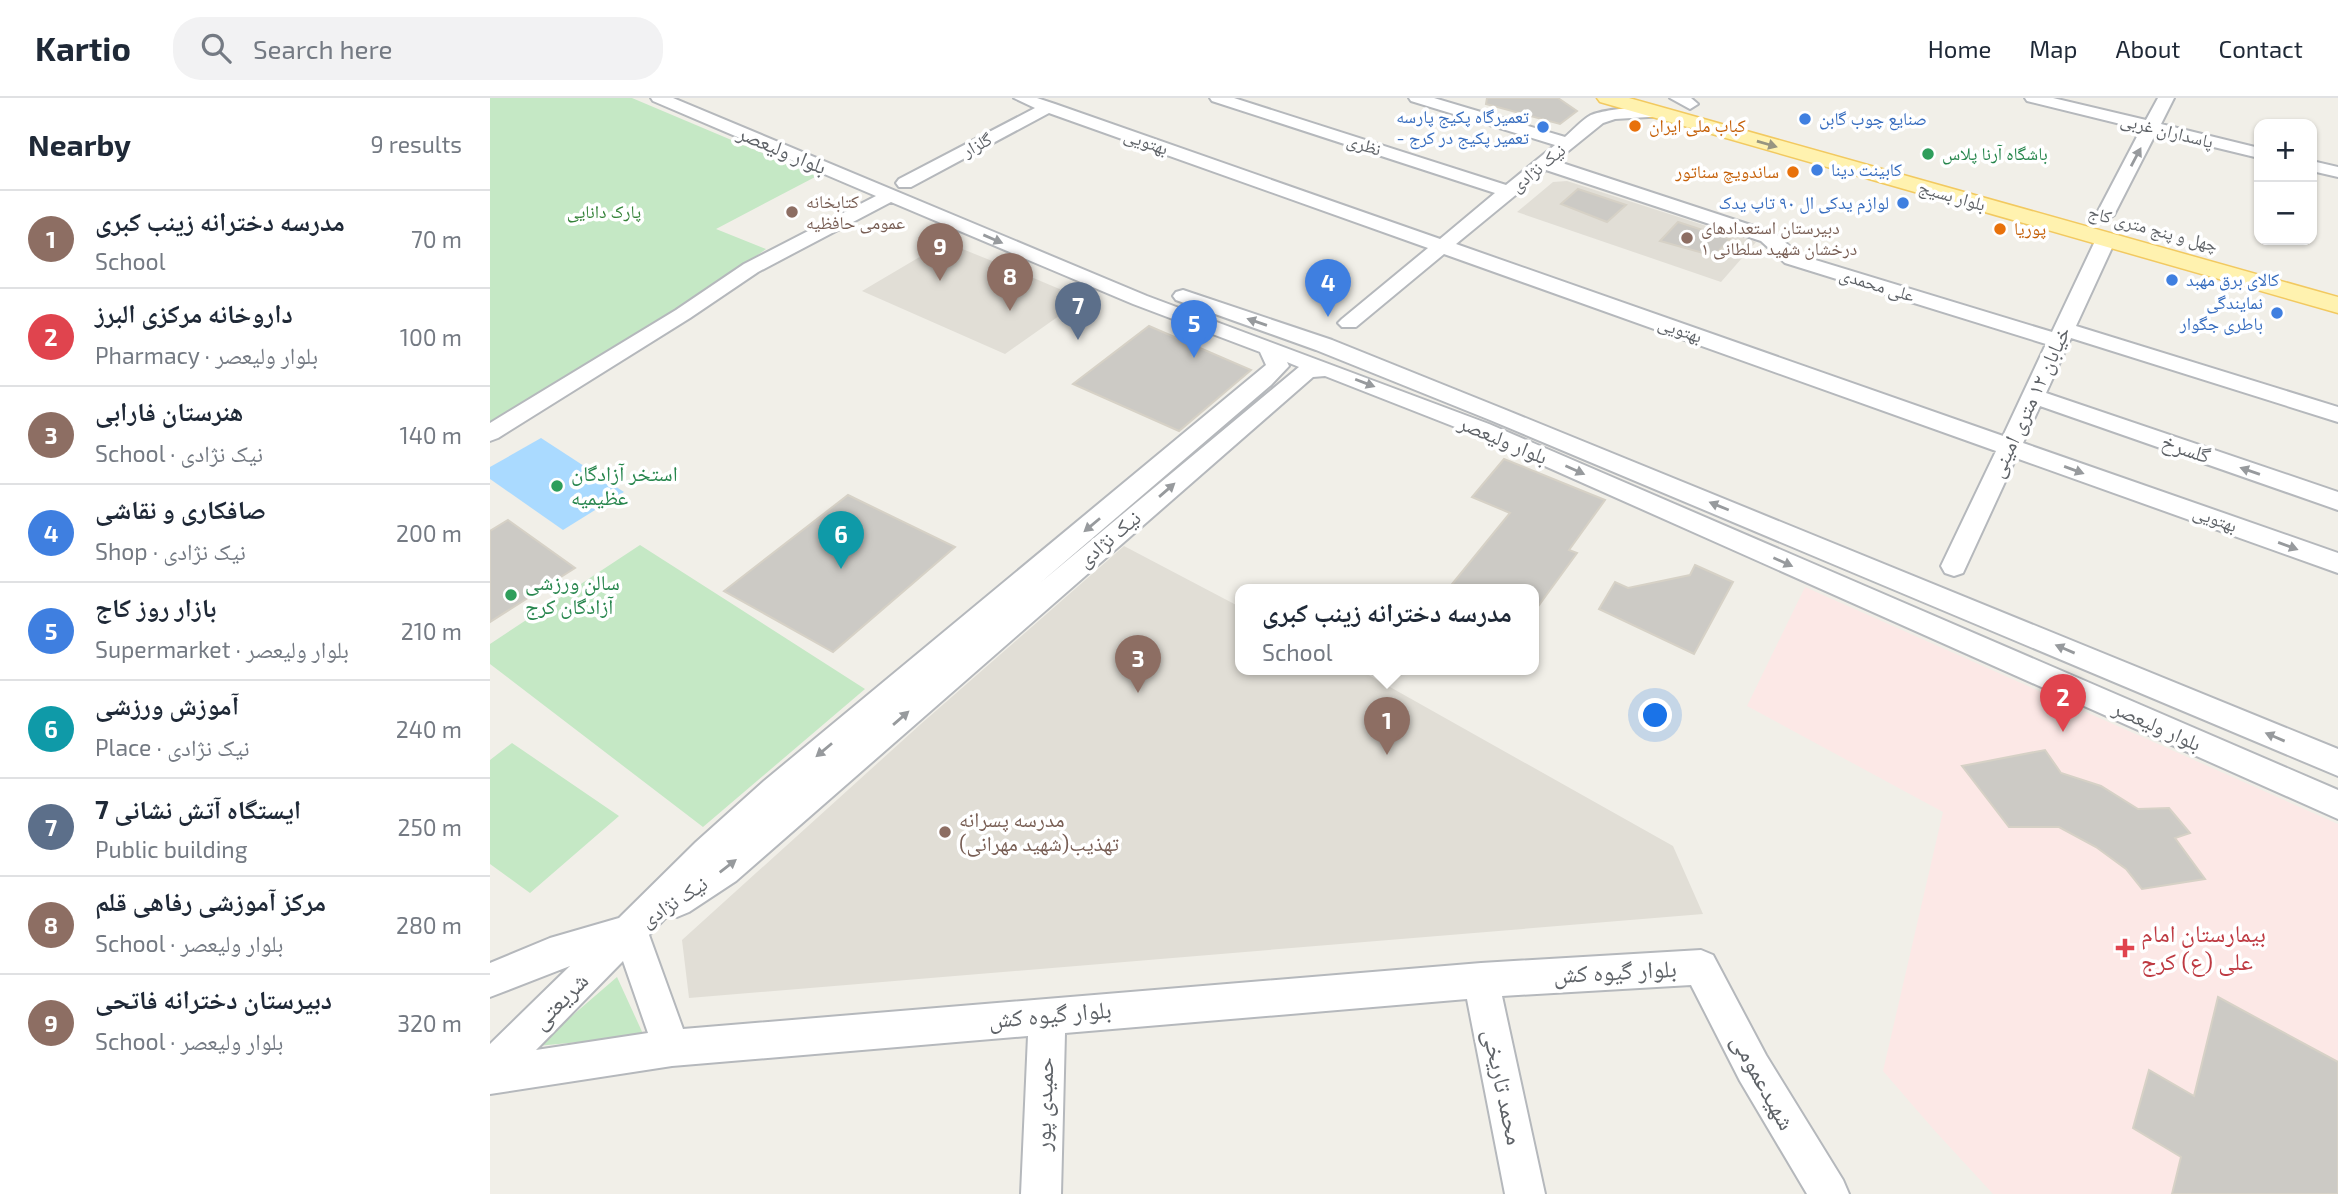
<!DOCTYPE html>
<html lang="en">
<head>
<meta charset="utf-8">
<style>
  body { margin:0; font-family:"Exo 2","Noto Naskh Arabic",sans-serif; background:#f2f2f3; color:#1f2937 }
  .controls { position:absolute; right:21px; top:21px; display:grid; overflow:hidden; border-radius:14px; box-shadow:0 2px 5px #0004 }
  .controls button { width:63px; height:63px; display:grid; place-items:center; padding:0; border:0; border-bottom:2px solid #e0e1e3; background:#fff; color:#1f2937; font:35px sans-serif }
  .you { position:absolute; left:1166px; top:618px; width:24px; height:24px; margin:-18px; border:5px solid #fff; border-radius:50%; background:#1a73e8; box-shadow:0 0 0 10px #1a73e833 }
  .badge { display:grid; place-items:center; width:46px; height:46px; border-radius:50%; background:#ea4335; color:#fff; font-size:23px; font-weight:700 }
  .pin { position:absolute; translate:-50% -58px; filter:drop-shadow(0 2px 4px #0008) }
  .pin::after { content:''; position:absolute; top:37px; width:24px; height:21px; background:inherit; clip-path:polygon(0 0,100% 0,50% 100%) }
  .popup { position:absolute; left:745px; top:486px; width:304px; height:91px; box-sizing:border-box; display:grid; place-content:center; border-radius:14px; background:#fff; filter:drop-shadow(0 2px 5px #0005); font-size:23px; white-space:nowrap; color:#747a83 }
  .popup b { font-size:26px; color:#1f2937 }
  .popup::after { content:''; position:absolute; left:50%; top:100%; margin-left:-14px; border:14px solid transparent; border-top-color:#fff }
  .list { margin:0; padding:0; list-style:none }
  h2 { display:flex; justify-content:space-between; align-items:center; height:91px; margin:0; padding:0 28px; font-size:30px }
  h2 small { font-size:23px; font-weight:400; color:#747a83 }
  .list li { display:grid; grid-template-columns:46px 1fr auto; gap:21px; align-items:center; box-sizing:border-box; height:98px; padding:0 28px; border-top:2px solid #e0e1e3 }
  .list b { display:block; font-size:26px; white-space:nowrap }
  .list p { margin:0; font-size:23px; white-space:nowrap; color:#747a83 }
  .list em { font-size:23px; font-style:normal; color:#747a83 }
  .icon { flex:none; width:38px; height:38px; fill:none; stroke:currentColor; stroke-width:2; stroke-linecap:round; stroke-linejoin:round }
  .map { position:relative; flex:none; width:1848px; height:1096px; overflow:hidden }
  header { display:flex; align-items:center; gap:42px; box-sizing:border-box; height:98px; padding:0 35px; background:#fff; border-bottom:2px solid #e0e1e3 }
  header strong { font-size:33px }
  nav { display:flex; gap:38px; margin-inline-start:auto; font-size:24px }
  .search { width:490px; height:63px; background:#f2f2f3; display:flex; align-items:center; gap:18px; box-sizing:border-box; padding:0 24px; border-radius:28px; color:#747a83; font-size:26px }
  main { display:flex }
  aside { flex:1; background:#fff }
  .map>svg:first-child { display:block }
  .education { fill:#e1ded6 }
  .medical { fill:#fce8e6 }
  .green { fill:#c5e8c5 }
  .water { fill:#aadaff }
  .building { fill:#cccac5; stroke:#d6d1c6; stroke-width:2 }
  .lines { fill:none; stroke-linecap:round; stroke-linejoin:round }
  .minor-casing { stroke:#b5b8bc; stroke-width:4 }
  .major-casing { stroke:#f2c960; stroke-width:3 }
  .minor { fill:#fff; fill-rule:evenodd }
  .major { fill:#fff2af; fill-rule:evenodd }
  .oneway { fill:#979581 }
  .oneway2 { fill:#979a9d }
  .shop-dot { fill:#3f7fe0; stroke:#fff; stroke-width:2.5 }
  .food-dot { fill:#e8710a; stroke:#fff; stroke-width:2.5 }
  .leisure-dot { fill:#2e9e5b; stroke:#fff; stroke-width:2.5 }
  .education-dot { fill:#8d6e63; stroke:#fff; stroke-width:2.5 }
  .health-dot { fill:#e0444e; stroke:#fff; stroke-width:2.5 }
  .labels { text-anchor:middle; stroke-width:7; stroke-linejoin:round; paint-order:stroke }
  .far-shop-label { font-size:18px; fill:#366cbe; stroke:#fff; text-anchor:end }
  .far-food-label { font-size:18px; fill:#c56008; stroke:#fff; text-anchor:start }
  .far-street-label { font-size:18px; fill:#5f6368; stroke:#fff }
  .far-leisure-label { font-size:18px; fill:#27864d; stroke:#fff; text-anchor:start }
  .far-education-label { font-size:18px; fill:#785e54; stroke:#fff; text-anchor:start }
  .far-park-label { font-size:18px; fill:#348238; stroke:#fff }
  .street-label { font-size:21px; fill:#5f6368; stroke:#fff }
  .leisure-label { font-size:21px; fill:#27864d; stroke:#fff; text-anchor:start }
  .education-label { font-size:21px; fill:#785e54; stroke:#fff; text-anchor:start }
  .near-health-label { font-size:24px; fill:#be3a42; stroke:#fff; text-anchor:start }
  .near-street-label { font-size:24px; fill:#5f6368; stroke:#fff }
</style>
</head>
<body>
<header>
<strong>Kartio</strong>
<div class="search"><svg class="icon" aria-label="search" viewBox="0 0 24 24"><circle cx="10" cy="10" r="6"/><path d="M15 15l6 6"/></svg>Search here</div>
<nav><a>Home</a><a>Map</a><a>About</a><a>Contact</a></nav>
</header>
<main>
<aside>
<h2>Nearby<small>9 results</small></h2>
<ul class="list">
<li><span class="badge" style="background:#8d6e63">1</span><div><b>مدرسه دخترانه زینب کبری</b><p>School</p></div><em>70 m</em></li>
<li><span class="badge" style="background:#e0444e">2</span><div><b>داروخانه مرکزی البرز</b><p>Pharmacy · بلوار ولیعصر</p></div><em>100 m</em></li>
<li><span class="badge" style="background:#8d6e63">3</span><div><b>هنرستان فارابی</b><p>School · نیک نژادی</p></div><em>140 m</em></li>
<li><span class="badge" style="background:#3f7fe0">4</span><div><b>صافکاری و نقاشی</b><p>Shop · نیک نژادی</p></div><em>200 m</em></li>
<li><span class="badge" style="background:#3f7fe0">5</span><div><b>بازار روز کاج</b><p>Supermarket · بلوار ولیعصر</p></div><em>210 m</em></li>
<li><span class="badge" style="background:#0f9aa8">6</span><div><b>آموزش ورزشی</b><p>Place · نیک نژادی</p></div><em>240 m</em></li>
<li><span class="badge" style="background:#5c6f8a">7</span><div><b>ایستگاه آتش نشانی 7</b><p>Public building</p></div><em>250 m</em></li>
<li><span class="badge" style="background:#8d6e63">8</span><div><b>مرکز آموزشی رفاهی قلم</b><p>School · بلوار ولیعصر</p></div><em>280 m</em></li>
<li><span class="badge" style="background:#8d6e63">9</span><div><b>دبیرستان دخترانه فاتحی</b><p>School · بلوار ولیعصر</p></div><em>320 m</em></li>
</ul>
</aside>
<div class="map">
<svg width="1848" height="1096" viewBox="0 0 1848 1096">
  <rect width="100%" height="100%" fill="#f1efe8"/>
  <!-- education -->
  <path class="education" d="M1077,83L1266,144L1231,184L1027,114L1063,84Z
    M455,144L527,173L593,201L515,256L372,193Z
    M634,448L750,509V571H868L1183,748L1213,816L199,900L192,842L432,625Z"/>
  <!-- medical -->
  <path class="medical" d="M1315,489L1848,726V1096H1503L1445,1033L1393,973L1453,714L1257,608Z"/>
  <!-- green -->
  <path class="green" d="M0,0H142L327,78L226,131L276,151L186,216L0,331Z
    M150,447L375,591L213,729L0,566V546Z
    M22,645L129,718L40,795L0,766V662Z
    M127,879L154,938L47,948Z"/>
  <!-- water -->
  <path class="water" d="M51,340L134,394L73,432L0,381V369Z"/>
  <!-- building -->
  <path class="building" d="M997,0H1068L1087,13L1070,26L996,6Z
    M1088,91L1136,107L1117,124L1071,106Z
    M1188,124L1240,141L1224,158L1170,143Z
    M659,228L761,272L689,333L583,286Z
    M1014,361L1115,402L1079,452L1087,455L1044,514V491H958L1020,415L982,399Z
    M358,397L465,449L343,554L234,493Z
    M18,422L85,470L0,524V433Z
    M1205,467L1243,484L1204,556L1109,511L1125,484L1138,490L1200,477Z
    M1555,652L1571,675L1611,688L1648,711L1679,710L1700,735L1685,740L1715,781L1652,791L1636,771L1606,749L1569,729H1519L1472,668Z
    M1728,899L1848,964V1096H1682L1691,1059L1643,1030L1659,972L1704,998Z"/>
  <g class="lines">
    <defs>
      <path id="minor" d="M161,0H183L657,198L999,326L1848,692V721L983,336L835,278L823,279L246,783L199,814L187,819L179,816L159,837L193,931L991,865L1211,852L1223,857L1276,957L1353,1082L1359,1096H1317L1250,983L1201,887L1012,898L1055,1096H1015L977,901L575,935L571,1096H531L538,938L182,968L0,996V946L80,868L0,899V865L60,840L129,820L206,744L274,683L776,267L770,254L643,206L401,104L268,174L200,220L8,340L0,343V325L186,212L254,166L386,98L163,3ZM797,264L809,269L550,485L781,287L799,268ZM133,863L158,935L46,952Z
        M524,0H547L565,6L950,141L1005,95L722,3L720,0H744L1016,87L1065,47L921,3L919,0H944L1075,39C1083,32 1092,22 1101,17C1115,11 1167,5 1177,15L1175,18L1125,21L1113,25L1066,63L1285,135L1309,157L1562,234L1606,141L1609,137H1623L1626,141L1586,228L1848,309V324L1581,240L1556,295L1848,394V412L1550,308L1533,345L1848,455V475L1526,360L1473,475L1464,478L1455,475L1451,468L1506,353L954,156L866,229H852L848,225L852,221L938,150L559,15L421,89H409L406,85L409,81L545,10ZM1056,72L1271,143L1295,165L1556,246L1513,338L966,146Z
        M1180,0H1201L1208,6L1200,11Z
        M1535,0H1563L1656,22L1668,0H1684L1671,26L1769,50V60L1666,35L1624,117L1615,123L1608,121L1606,117L1651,31L1537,3Z
        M1822,63L1848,69V79L1822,73Z
        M693,192L842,242L1016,312L1848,651V678L1000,322L826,252L686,202L683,198L686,194Z"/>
      <path id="major" d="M1107,0H1139L1848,199V215L1110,4Z"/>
    </defs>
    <!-- minor casing -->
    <use href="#minor" class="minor-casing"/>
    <!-- major casing -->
    <use href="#major" class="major-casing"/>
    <!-- minor -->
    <use href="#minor" class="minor"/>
    <!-- major -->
    <use href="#major" class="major"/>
  </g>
  <!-- one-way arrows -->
  <defs><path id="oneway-solid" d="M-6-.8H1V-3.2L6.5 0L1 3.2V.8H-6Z" transform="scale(1.75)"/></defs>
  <use class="oneway" href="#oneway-solid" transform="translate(1277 46) rotate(16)"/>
  <g class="oneway2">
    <use href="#oneway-solid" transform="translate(1646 59) rotate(-62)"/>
    <use href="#oneway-solid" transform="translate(503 141) rotate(23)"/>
    <use href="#oneway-solid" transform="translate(767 224) rotate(-161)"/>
    <use href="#oneway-solid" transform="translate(875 285) rotate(21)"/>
    <use href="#oneway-solid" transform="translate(1085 372) rotate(24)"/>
    <use href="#oneway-solid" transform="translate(1584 372) rotate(20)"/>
    <use href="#oneway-solid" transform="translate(1760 373) rotate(-161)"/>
    <use href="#oneway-solid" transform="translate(677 392) rotate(-41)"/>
    <use href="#oneway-solid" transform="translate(1229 408) rotate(-158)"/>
    <use href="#oneway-solid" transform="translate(602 427) rotate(140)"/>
    <use href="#oneway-solid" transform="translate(1798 448) rotate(20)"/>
    <use href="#oneway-solid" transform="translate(1293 464) rotate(24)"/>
    <use href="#oneway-solid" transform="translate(1575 551) rotate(-157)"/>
    <use href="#oneway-solid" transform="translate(411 620) rotate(-41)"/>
    <use href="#oneway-solid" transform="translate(1785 639) rotate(-157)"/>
    <use href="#oneway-solid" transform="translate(334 652) rotate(140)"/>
    <use href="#oneway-solid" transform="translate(238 768) rotate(-38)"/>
  </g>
  <!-- markers -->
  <g class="shop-dot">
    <circle cx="1315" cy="21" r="7"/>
    <circle cx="1053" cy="29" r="7"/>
    <circle cx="1327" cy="72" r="7"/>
    <circle cx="1413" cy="105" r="7"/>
    <circle cx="1682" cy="182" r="7"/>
    <circle cx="1787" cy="215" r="7"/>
  </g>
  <g class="food-dot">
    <circle cx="1145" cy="28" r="7"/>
    <circle cx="1303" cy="74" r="7"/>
    <circle cx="1510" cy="131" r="7"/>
  </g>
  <g class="leisure-dot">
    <circle cx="1438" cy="56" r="7"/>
    <circle cx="67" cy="388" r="7"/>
    <circle cx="21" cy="497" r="7"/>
  </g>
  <g class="education-dot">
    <circle cx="302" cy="114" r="7"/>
    <circle cx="1197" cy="140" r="7"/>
    <circle cx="455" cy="734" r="7"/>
  </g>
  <path class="health-dot" d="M1631.5 839.5h7v7h7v7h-7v7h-7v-7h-7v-7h7z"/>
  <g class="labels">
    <!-- far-shop labels -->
    <g class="far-shop-label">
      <text x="1039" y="25">تعمیرگاه پکیج پارسه<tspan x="1039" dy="21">- تعمیر پکیج در کرج</tspan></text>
      <text x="1329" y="27" text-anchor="start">صنایع چوب گابن</text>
      <text x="1341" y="78" text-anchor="start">کابینت دینا</text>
      <text x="1399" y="111">لوازم یدکی ال ۹۰ تاپ یدک</text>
      <text x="1696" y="188" text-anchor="start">کالای برق مهبد</text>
      <text x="1773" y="211">نمایندگی<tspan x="1773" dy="21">باطری جگوار</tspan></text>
    </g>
    <!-- far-food labels -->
    <g class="far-food-label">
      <text x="1159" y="34">کباب ملی ایران</text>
      <text x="1289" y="80" text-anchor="end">ساندویچ سناتور</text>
      <text x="1524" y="137">پوریا</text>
    </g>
    <!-- far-street labels -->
    <g class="far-street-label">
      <text transform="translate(1677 33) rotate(14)" y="6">پاسداران غربی</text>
      <text transform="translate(656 44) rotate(19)" y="6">بهتویی</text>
      <text transform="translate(487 47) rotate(-28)" y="6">گلزار</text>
      <text transform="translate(874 47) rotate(18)" y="6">نظری</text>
      <text transform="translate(1048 70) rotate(-39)" y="6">نیک نژادی</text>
      <text transform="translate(1462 98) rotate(16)" y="6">بلوار بسیج</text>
      <text transform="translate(1663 131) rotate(15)" y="6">چهل و پنج متری کاج</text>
      <text transform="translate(1387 187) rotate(17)" y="6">علی محمدی</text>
      <text transform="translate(1190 232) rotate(19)" y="6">بهتویی</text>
      <text transform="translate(1725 421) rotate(20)" y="6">بهتویی</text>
    </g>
    <!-- far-leisure labels -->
    <g class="far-leisure-label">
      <text x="1452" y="62">باشگاه آرنا پلاس</text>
    </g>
    <!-- far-education labels -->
    <g class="far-education-label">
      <text x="316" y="110">کتابخانه<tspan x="316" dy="21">عمومی حافظیه</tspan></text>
      <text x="1211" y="136">دبیرستان استعدادهای<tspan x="1211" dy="21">درخشان شهید سلطانی ۱</tspan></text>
    </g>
    <!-- far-park labels -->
    <g class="far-park-label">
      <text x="114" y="120">پارک دانایی</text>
    </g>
    <!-- street labels -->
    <g class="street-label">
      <text transform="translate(292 52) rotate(23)" y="7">بلوار ولیعصر</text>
      <text transform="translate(1540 304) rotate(-65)" y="7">خیابان ۱۲ متری امینی</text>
      <text transform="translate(1013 342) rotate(23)" y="7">بلوار ولیعصر</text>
      <text transform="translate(1696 351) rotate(19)" y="7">گلسرخ</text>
      <text transform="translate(619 441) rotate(-40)" y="7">نیک نژادی</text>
      <text transform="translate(1667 628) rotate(24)" y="7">بلوار ولیعصر</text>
      <text transform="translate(184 804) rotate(-33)" y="7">نیک نژادی</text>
    </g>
    <!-- leisure labels -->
    <g class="leisure-label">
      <text x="81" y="383">استخر آزادگان<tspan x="81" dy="24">عظیمیه</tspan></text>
      <text x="35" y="492">سالن ورزشی<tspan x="35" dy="24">آزادگان کرج</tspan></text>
    </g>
    <!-- education labels -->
    <g class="education-label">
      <text x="469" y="729">مدرسه پسرانه<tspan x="469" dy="24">تهذیب(شهید مهرانی)</tspan></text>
    </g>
    <!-- near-health labels -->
    <g class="near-health-label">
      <text x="1651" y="844">بیمارستان امام<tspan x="1651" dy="28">علی (ع) کرج</tspan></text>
    </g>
    <!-- near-street labels -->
    <g class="near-street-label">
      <text transform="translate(1125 874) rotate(-3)" y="8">بلوار گیوه کش</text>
      <text transform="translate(70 903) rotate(-45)" y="8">شریعتی</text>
      <text transform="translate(560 917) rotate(-5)" y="8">بلوار گیوه کش</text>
      <text transform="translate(1273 984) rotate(61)" y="8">شهیدعمومی</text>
      <text transform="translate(1013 989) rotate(78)" y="8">محمد تاریخی</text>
      <text transform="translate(554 1006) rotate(-88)" y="8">حمیدی پور</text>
    </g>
  </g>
</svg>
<div class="controls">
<button>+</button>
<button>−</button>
</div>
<div class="you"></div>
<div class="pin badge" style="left:897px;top:657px;background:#8d6e63">1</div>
<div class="popup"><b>مدرسه دخترانه زینب کبری</b>School</div>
<div class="pin badge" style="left:1573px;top:634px;background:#e0444e">2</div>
<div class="pin badge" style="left:648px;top:595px;background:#8d6e63">3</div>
<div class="pin badge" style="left:838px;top:219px;background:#3f7fe0">4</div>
<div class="pin badge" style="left:704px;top:260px;background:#3f7fe0">5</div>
<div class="pin badge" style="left:351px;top:471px;background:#0f9aa8">6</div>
<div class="pin badge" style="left:588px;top:242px;background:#5c6f8a">7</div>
<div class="pin badge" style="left:520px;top:213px;background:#8d6e63">8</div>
<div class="pin badge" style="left:450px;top:183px;background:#8d6e63">9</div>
</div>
</main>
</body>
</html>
